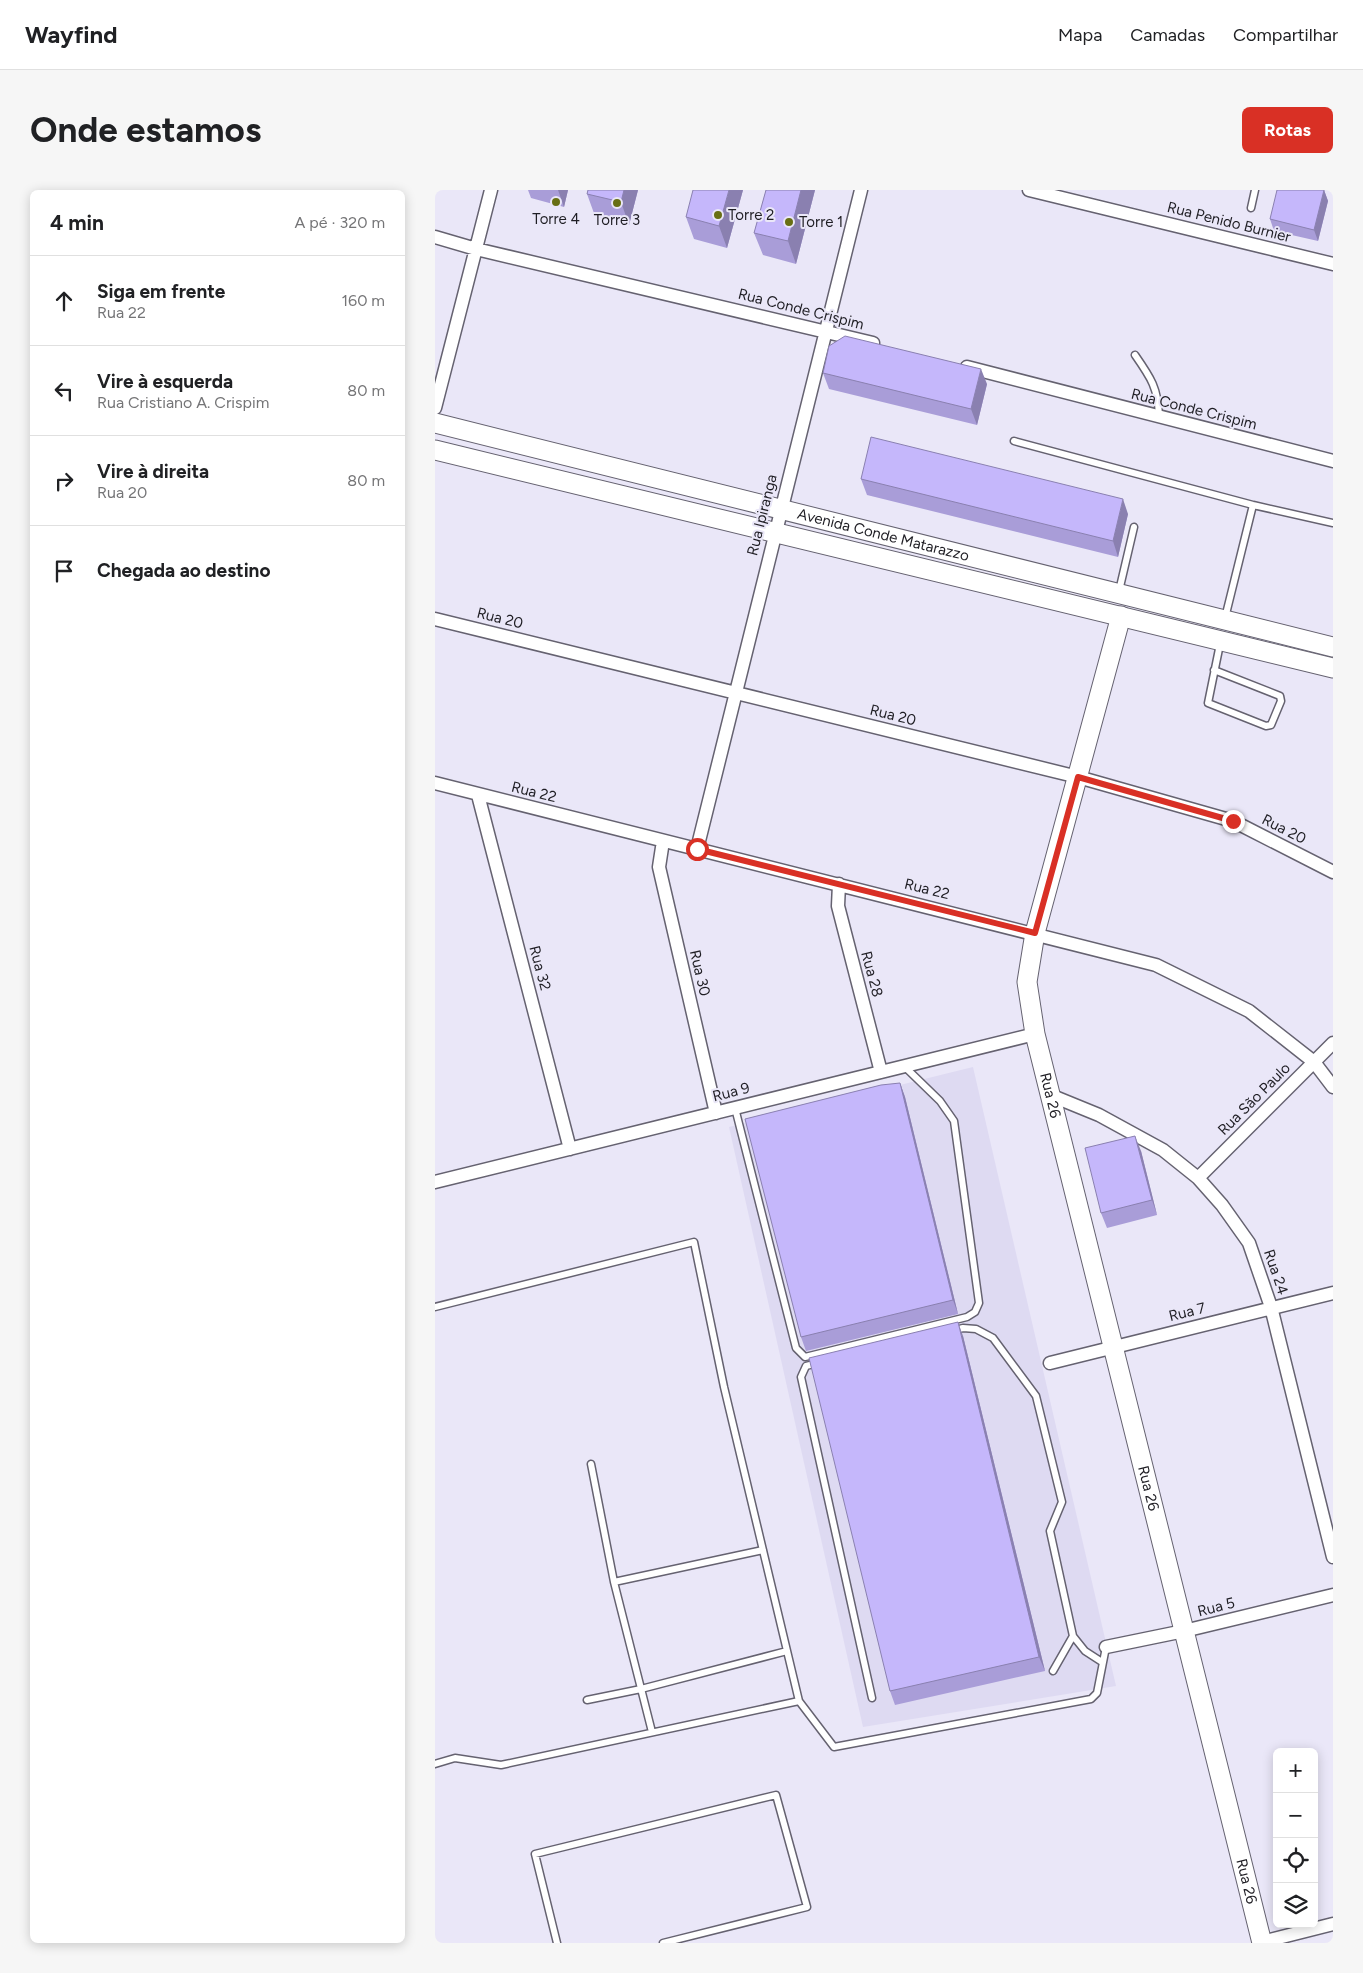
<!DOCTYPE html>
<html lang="pt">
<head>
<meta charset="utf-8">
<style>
  body { margin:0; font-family:Figtree,sans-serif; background:#f6f6f6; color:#202124 }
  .controls { position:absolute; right:15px; bottom:15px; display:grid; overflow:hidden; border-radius:8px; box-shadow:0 2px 12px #0003 }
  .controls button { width:45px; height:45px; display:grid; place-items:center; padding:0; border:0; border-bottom:1px solid #e0e0e0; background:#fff; color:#202124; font:25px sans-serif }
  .stop { position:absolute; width:15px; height:15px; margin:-11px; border:4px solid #d93025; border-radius:50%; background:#fff }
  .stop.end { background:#d93025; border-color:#fff; box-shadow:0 1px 5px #0008 }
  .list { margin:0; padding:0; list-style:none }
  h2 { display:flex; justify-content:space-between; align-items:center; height:65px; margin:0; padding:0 20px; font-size:21px }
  h2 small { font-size:16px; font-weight:400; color:#757577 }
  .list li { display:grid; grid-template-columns:32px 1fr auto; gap:15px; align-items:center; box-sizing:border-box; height:90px; padding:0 20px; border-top:1px solid #e0e0e0 }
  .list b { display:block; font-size:19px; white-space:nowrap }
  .list p { margin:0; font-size:16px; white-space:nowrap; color:#757577 }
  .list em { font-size:16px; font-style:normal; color:#757577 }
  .icon { flex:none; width:28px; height:28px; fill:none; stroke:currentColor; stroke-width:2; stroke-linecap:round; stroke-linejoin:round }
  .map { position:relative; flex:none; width:898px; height:1753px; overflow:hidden; border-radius:8px }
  header { display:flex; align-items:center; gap:30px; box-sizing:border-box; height:70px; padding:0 25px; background:#fff; border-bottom:1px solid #e0e0e0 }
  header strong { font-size:24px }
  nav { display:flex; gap:28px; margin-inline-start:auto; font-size:18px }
  .intro { display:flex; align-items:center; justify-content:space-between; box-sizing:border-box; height:120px; padding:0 30px }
  h1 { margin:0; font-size:35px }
  .button { padding:12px 22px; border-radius:8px; background:#d93025; color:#fff; font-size:18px; font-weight:700 }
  main { display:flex; gap:30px; padding:0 30px }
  aside { flex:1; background:#fff; border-radius:8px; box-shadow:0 2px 12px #0003 }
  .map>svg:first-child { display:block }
  .built { fill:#dedaf2 }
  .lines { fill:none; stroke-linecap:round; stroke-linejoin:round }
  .lane-casing { stroke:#656270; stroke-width:9 }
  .street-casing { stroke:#656270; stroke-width:15 }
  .secondary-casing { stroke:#656270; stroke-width:21 }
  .lane { stroke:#fff; stroke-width:6 }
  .street { stroke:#fff; stroke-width:12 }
  .secondary { stroke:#fff; stroke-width:19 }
  .wall { fill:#a99dd8 }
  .shaded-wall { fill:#8a80b0 }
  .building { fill:#c5b7fb; stroke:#8a80b0 }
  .route { stroke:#d93025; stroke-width:6 }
  .poi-dot { fill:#686f14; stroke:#eae7f8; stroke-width:2 }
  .labels { text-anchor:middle; stroke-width:4; stroke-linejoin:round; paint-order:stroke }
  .poi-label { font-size:15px; fill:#1f1e24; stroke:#eae7f8; text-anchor:start }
  .street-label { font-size:15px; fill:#1f1e24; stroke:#eae7f8 }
</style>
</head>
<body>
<header>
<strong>Wayfind</strong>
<nav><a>Mapa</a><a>Camadas</a><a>Compartilhar</a></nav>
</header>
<div class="intro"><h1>Onde estamos</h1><a class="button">Rotas</a></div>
<main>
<aside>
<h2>4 min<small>A pé · 320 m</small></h2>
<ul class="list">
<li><svg class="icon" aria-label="ahead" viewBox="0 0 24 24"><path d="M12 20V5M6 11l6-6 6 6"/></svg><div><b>Siga em frente</b><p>Rua 22</p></div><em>160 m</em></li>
<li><svg class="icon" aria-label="left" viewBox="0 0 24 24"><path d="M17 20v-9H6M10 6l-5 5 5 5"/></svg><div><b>Vire à esquerda</b><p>Rua Cristiano A. Crispim</p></div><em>80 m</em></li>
<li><svg class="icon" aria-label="right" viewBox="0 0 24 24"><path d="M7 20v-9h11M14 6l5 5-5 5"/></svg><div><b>Vire à direita</b><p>Rua 20</p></div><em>80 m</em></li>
<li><svg class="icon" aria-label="arrive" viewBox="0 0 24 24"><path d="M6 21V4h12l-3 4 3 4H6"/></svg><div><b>Chegada ao destino</b></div></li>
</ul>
</aside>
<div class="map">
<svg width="898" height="1753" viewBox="0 0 898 1753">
  <rect width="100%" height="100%" fill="#eae7f8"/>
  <!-- built -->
  <path class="built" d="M538,877L681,1496L428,1537L294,937Z"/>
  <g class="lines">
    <defs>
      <path id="lane" d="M816,18L820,0
        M700,165C716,188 723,198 724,226
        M579,251L818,315L898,333
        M684,401L699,337
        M790,428L818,315
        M779,480L845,506L846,511L836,535L831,536L773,513L785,454
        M300,918L361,1158L370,1167L532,1127L540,1122L544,1113L519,931L505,911L470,877
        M0,1117L259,1052L289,1197L364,1511L399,1557L656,1509L662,1503L671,1457
        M517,1141L528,1138L541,1139L558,1148L601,1206L627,1312L615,1341L638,1446L650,1461L667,1472
        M383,1173L371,1176L366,1187L437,1508
        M156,1274L179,1392L328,1360
        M179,1392L217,1542
        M618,1481L638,1446
        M152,1510L206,1499L352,1461
        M0,1574L20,1568L66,1575L364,1511
        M122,1753L100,1664L341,1605L372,1717L228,1753"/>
      <path id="street" d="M594,0L898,74
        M0,47L41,59L438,153
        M532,177L898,271
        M0,218L56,0
        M0,429L643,587L798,631L898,682
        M0,593L721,775L814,821L879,872L898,897
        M43,605L135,959
        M228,651L224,677L281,923
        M262,659L426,0
        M404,694L403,716L446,882
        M615,905L664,925L728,960L763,988L787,1015L814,1053L836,1117L898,1367
        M763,988L898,853
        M0,992L600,844
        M615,1173L898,1103
        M671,1457L749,1441L898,1405
        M827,1752L898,1734"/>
      <g id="secondary">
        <path id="s1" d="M0,233L898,457"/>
        <path d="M0,260L898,478"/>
        <path id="s2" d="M686,426L600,743L592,792L600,844L827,1753"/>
      </g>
    </defs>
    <!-- lane casing -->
    <use href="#lane" class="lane-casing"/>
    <!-- street casing -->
    <use href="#street" class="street-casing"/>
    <!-- secondary casing -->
    <use href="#secondary" class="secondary-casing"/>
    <!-- lane -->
    <use href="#lane" class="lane"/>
    <!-- street -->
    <use href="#street" class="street"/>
    <!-- secondary -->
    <use href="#secondary" class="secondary"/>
  </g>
  <!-- wall -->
  <path class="wall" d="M93,0H133L129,17L96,8Z
    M153,0H203L194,35L160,26L152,4Z
    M308,0L292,58L259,49L251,27Z
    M331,0H380L361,74L328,65L319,43Z
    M889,0L893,11L883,51L839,41L835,29Z
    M388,183L552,194L542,235L394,199Z
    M426,289L693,324L683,367L432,305Z
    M465,893L470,907L523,1124L371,1161L366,1147Z
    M706,961L722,1025L672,1038L666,1023Z
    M528,1146L610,1481L460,1515L455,1501Z"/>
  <!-- shaded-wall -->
  <path class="shaded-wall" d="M123,0H133L129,17Z
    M189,0H203L194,35L186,12Z
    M294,0H308L292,58L284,36Z
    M366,0H380L361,74L353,51Z
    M889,0L893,11L883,51L879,40Z
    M546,179L552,194L542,235L536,219Z
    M688,309L693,324L683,367L678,351Z
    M465,893L470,907L523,1124L518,1110Z
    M700,946L706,961L722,1025L717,1010Z
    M523,1132L528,1146L610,1481L604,1467Z"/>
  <!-- building -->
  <path class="building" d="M153,0H189L186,12L152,4Z
    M258,0H294L284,36L251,27Z
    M331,0H366L353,51L319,43Z
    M842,0H889L879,40L835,29Z
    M410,146L546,179L536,219L388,183L394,156Z
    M436,247L688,309L678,351L426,289Z
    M465,893L518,1110L366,1147L310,929L446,895Z
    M700,946L717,1010L666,1023L650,958Z
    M523,1132L604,1467L455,1501L374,1168Z"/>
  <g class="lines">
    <!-- route -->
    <path class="route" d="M262,659L600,743L643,587L798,631"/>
  </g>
  <!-- markers -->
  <g class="poi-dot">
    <circle cx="121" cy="12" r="5"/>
    <circle cx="182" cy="13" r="5"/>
    <circle cx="283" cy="25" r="5"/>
    <circle cx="354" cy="32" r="5"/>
  </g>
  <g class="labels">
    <!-- poi labels -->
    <g class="poi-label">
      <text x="293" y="30">Torre 2</text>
      <text x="121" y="34" text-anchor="middle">Torre 4</text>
      <text x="182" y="35" text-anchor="middle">Torre 3</text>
      <text x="364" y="37">Torre 1</text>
    </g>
    <!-- street labels -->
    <g class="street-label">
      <text transform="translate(794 32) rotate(14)" y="5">Rua Penido Burnier</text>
      <text transform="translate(366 119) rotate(14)" y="5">Rua Conde Crispim</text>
      <text transform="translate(759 219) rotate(14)" y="5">Rua Conde Crispim</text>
      <text transform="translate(327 325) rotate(-76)" y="5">Rua Ipiranga</text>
      <text dy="5" stroke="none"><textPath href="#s1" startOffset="462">Avenida Conde Matarazzo</textPath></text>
      <text transform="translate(65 428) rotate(14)" y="5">Rua 20</text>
      <text transform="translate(458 525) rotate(14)" y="5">Rua 20</text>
      <text transform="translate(99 602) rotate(14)" y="5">Rua 22</text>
      <text transform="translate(849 639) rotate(27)" y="5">Rua 20</text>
      <text transform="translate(492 699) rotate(14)" y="5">Rua 22</text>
      <text transform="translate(105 778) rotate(75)" y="5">Rua 32</text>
      <text transform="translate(265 783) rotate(77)" y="5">Rua 30</text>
      <text transform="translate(437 784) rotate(75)" y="5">Rua 28</text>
      <text transform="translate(296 902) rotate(-14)" y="5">Rua 9</text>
      <text dy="5" stroke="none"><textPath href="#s2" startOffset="494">Rua 26</textPath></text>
      <text transform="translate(819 909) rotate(-45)" y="5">Rua São Paulo</text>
      <text transform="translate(841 1082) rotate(71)" y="5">Rua 24</text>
      <text transform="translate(752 1122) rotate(-14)" y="5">Rua 7</text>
      <text dy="5" stroke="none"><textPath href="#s2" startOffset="899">Rua 26</textPath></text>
      <text transform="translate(781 1417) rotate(-14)" y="5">Rua 5</text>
      <text dy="5" stroke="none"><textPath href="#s2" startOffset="1304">Rua 26</textPath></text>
    </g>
  </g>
</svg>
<div class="controls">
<button>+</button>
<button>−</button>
<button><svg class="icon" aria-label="locate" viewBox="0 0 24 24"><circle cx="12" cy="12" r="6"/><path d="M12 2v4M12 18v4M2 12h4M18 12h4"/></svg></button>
<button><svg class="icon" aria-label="layers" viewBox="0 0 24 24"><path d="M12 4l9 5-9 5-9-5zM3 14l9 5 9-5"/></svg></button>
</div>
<div class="stop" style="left:262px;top:659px"></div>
<div class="stop end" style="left:798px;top:631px"></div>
</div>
</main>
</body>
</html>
